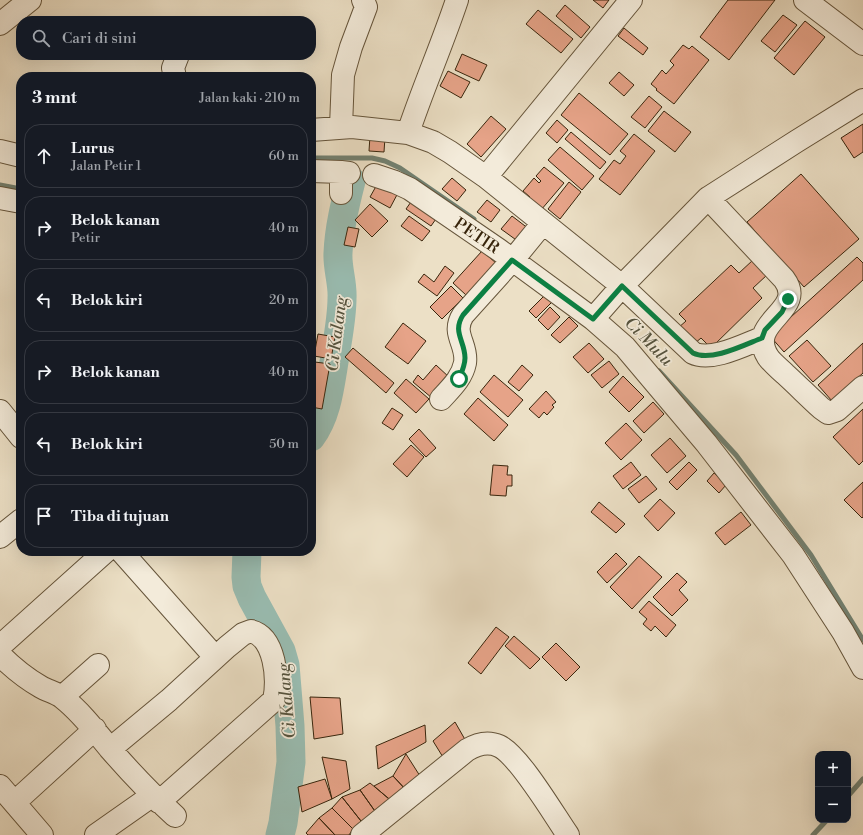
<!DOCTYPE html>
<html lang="id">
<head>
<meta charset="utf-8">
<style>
  body { margin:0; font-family:"Libre Bodoni",serif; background:#242831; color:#f1f3f6 }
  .controls { position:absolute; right:12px; bottom:12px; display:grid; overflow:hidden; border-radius:8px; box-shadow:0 4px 16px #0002 }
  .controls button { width:36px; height:36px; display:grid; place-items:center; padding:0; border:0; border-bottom:1px solid #363941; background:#171b24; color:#f1f3f6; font:20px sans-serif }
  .stop { position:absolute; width:12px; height:12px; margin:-9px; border:3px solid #0b8043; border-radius:50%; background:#fff }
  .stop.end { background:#0b8043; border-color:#fff; box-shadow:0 1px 4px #0008 }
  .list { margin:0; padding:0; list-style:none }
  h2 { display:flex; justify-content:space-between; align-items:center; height:52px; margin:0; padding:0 16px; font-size:17px }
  h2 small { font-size:13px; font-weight:400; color:#9ea1a6 }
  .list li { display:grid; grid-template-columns:26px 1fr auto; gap:12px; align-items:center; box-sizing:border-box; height:64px; margin:0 8px 8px; padding:0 8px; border:1px solid #363941; border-radius:16px }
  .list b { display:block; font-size:15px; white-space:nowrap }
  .list p { margin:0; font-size:13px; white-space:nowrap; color:#9ea1a6 }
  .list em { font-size:13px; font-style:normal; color:#9ea1a6 }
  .icon { flex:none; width:22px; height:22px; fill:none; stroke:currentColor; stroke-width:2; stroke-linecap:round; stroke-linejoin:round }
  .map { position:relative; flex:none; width:863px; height:835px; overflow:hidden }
  .search { position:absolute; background:#171b24; box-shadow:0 4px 16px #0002; left:16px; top:16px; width:300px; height:44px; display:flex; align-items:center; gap:10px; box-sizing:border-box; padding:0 14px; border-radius:16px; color:#9ea1a6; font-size:15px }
  .panel { position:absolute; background:#171b24; box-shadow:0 4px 16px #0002; left:16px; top:72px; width:300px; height:484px; border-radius:16px }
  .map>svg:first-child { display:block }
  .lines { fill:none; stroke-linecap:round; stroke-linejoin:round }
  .stream { stroke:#728070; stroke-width:5 }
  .river { stroke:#99bdb2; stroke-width:29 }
  .building { fill:#e6a388; stroke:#38250c }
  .minor-casing { stroke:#65543a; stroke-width:24 }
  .minor { stroke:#f3ebda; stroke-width:22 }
  .route { stroke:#0b8043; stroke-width:5 }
  .labels { text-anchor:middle; stroke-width:3.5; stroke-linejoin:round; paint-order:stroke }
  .street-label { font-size:16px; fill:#38250c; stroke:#f3ebda }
  .water-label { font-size:17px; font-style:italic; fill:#55533e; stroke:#f3ebda }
</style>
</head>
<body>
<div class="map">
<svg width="863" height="835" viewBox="0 0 863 835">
  <rect width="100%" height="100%" fill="#ece0c6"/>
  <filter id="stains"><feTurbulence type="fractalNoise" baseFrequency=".005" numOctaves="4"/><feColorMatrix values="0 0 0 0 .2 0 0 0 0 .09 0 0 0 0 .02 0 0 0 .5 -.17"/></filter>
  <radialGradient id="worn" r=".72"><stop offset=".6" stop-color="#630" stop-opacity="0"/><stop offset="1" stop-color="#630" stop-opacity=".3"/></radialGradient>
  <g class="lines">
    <!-- stream -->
    <path class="stream" d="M311,158H372L385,161L400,168L474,219
      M0,185L21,189
      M659,371L736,455L811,555L863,640
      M848,796L863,779
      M813,835L827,820"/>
    <!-- river -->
    <path class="river" d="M311,437C328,414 330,384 335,356C338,337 342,317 342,298C343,283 337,268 338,253C339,228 345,204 351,181
      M247,551L246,577L247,586L252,598L281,651L285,665L290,726L291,762L283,823L280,835"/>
  </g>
  <!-- building -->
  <path class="building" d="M593,0H609L603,8Z
    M728,0H775L729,60L700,37Z
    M565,5L590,27L581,38L556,16Z
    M538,10L573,39L561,53L526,24Z
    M783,15L797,25L775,52L761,41Z
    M805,21L825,37L794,75L774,58Z
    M624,28L648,48L643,55L618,36Z
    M683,45L689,49L692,46L709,60L674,104L656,90L657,89L651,84L662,70L666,74L674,65L670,61Z
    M462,54L487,65L479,81L455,70Z
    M448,71L470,82L461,98L440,86Z
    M619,72L634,85L624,96L609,83Z
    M579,93L628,134L610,155L561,115Z
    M649,96L662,107L645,128L631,117Z
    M664,111L691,132L675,152L648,131Z
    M491,116L506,129L481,157L467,144Z
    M557,120L568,130L557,143L546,133Z
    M863,124V152L854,158L841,138Z
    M571,132L606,162L600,169L565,139Z
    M634,134L655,151L620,195L599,179L614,160L620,164L626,156L620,151Z
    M370,136L385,137L384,152L369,151Z
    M560,147L594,176L582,190L548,160Z
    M544,167L564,183L541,210L528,198L530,197L523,191L534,178L539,183L541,181L536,176Z
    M801,174L859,239L804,287L747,222Z
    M452,178L466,190L457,201L442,189Z
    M379,181L399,191L390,208L370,197Z
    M569,182L581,192L560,219L548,209Z
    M413,199L438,216L431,226L406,209Z
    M487,200L500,210L491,222L477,212Z
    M370,204L388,221L372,237L355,220Z
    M409,216L430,231L422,241L401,226Z
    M512,216L529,229L519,242L501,229Z
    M348,227L359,229L355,247L344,245Z
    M482,251L496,263L466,295L453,283Z
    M857,257L863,263V280L784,352L770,336Z
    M753,260L767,275L753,288L762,298L711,348L701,338L694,344L678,328L686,321L679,314L731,265L739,273Z
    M445,266L454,273L437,296L418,282L424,274L434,282Z
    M451,286L463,298L442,319L430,307Z
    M545,295L552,302L536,318L529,311Z
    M550,307L560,317L548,330L538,320Z
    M569,317L578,326L560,343L551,335Z
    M403,323L426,341L408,364L385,347Z
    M318,334L335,337L331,359L314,356Z
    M807,340L831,366L813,382L789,356Z
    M589,343L604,359L588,373L573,357Z
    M863,343V373L832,401L818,385Z
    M353,348L394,383L386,393L345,357Z
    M609,361L619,374L602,388L591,375Z
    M315,362L330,364L322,409L311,407V385Z
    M436,365L450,378L432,398L413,382L418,375L423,380Z
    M522,365L533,375L519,391L508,382Z
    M494,375L523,400L508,417L480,392Z
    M623,376L644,397L629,412L609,392Z
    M406,379L429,399L416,413L394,393Z
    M546,391L556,402L552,405L554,407L547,415L544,412L539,418L529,409Z
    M478,398L508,425L494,441L464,414Z
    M653,402L664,414L644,433L633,421Z
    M392,408L403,415L393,430L382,423Z
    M863,409V461L859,465L833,437Z
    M626,423L642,440L621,460L605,443Z
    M419,429L436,448L426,457L409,439Z
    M670,438L686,456L667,473L651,455Z
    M411,445L424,457L407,477L393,464Z
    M631,462L641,475L623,489L613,476Z
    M689,462L697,470L677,490L669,482Z
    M493,465L508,466L507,475H512V486H507L506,496L490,495Z
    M714,473L726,485L719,493L707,481Z
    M646,476L657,489L639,503L628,489Z
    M863,482V517L862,518L844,500Z
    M660,499L675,513L658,531L644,516Z
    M599,502L625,524L616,533L591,512Z
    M741,512L751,525L725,545L715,533Z
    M616,553L627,564L607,583L597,572Z
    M639,556L662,577L632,609L610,587Z
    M677,573L687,582L679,590L688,600L672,616L653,597Z
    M649,601L676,625L666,637L655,626L651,631L643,624L647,619L639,612Z
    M496,627L509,637L481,674L468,663Z
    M514,636L540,659L530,669L505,646Z
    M556,643L580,667L566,681L542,657Z
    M310,697L340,698L343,734L314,739Z
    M455,722L467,743L446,762L433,741Z
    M425,725L426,742L378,769L376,746Z
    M406,754L420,776L407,791L393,776Z
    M322,757L346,761L350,789L332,799Z
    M393,776L407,791L390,800L374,786Z
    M325,779L332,799L302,812L298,787Z
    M370,783L393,802L377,814L360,790Z
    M360,790L377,814L361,821L342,797Z
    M342,797L361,821L353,829L332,808Z
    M332,808L353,829L349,835H335L319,818Z
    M319,818L335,835H308L306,833Z"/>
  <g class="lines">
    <defs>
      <path id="minor" d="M805,0L863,44
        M0,24L30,0
        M175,77L173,68L178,55
        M341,127L343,75L351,47L366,7L363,0
        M311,130L352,127L408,133L433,142L450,152L486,177L622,286L693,353C711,362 744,345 762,338
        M408,133C423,88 442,45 457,0
        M0,151L21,156
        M311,171L341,172
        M374,175L395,182L410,189L499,250L593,319L625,347L706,443L793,555L843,632L863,668
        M486,177L631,0
        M341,193V172L349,173
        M0,198L21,202
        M708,198L784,279C808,311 745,321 768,357C772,363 780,369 785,374C797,385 809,397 821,408L828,413L837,410L863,387
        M593,319L622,286L708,198L797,141L863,100
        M441,399C451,388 462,378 465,363C468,344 451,334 463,315L516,256L543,223
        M0,411L21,437
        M0,537L21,520
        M121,551L215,657
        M0,646L106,551
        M0,655C13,668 25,678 41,687C48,691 57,693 63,698C82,713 96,732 111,750C131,773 152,795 175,816
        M62,697L98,665
        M110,749L169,700L227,647L243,634L251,631C275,637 279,680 274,700L159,802
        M0,786L42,835
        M15,802L95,729
        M96,835L153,795
        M362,835L467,750C477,744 488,741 499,746C519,755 554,815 568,835"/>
    </defs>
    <!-- minor casing -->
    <use href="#minor" class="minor-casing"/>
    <!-- minor -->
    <use href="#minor" class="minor"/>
  </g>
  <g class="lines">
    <!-- route -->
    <path class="route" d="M459,379C462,372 465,365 465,358C465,341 452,332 463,315L512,260L593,319L622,286L693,353C711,362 744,345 762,338L765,330L782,312L788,299"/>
  </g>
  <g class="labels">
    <!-- street labels -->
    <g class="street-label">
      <text transform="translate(477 235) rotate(34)" y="6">PETIR</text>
    </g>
    <!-- water labels -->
    <g class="water-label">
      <text transform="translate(336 334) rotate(-83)" y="6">Ci Kalang</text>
      <text transform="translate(649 341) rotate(46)" y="6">Ci Mulu</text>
      <text transform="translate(286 701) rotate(-95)" y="6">Ci Kalang</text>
    </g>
  </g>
  <rect width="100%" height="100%" filter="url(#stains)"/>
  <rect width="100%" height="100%" fill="url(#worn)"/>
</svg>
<div class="controls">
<button>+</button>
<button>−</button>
</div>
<div class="stop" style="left:459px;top:379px"></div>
<div class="stop end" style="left:788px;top:299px"></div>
<div class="search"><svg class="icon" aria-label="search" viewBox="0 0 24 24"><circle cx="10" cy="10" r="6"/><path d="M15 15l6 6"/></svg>Cari di sini</div>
<section class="panel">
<h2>3 mnt<small>Jalan kaki · 210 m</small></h2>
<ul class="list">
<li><svg class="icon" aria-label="ahead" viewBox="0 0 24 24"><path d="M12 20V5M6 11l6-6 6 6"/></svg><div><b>Lurus</b><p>Jalan Petir 1</p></div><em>60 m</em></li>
<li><svg class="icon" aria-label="right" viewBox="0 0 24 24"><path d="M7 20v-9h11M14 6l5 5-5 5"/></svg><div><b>Belok kanan</b><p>Petir</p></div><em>40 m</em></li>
<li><svg class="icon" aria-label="left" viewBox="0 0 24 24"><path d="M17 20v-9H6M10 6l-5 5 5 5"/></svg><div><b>Belok kiri</b></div><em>20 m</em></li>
<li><svg class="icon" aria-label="right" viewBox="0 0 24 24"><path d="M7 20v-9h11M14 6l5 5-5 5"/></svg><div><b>Belok kanan</b></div><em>40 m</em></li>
<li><svg class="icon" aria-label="left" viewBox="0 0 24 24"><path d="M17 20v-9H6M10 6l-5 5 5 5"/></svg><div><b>Belok kiri</b></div><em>50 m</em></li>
<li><svg class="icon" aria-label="arrive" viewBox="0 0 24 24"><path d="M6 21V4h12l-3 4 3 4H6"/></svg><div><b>Tiba di tujuan</b></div></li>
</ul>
</section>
</div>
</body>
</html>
